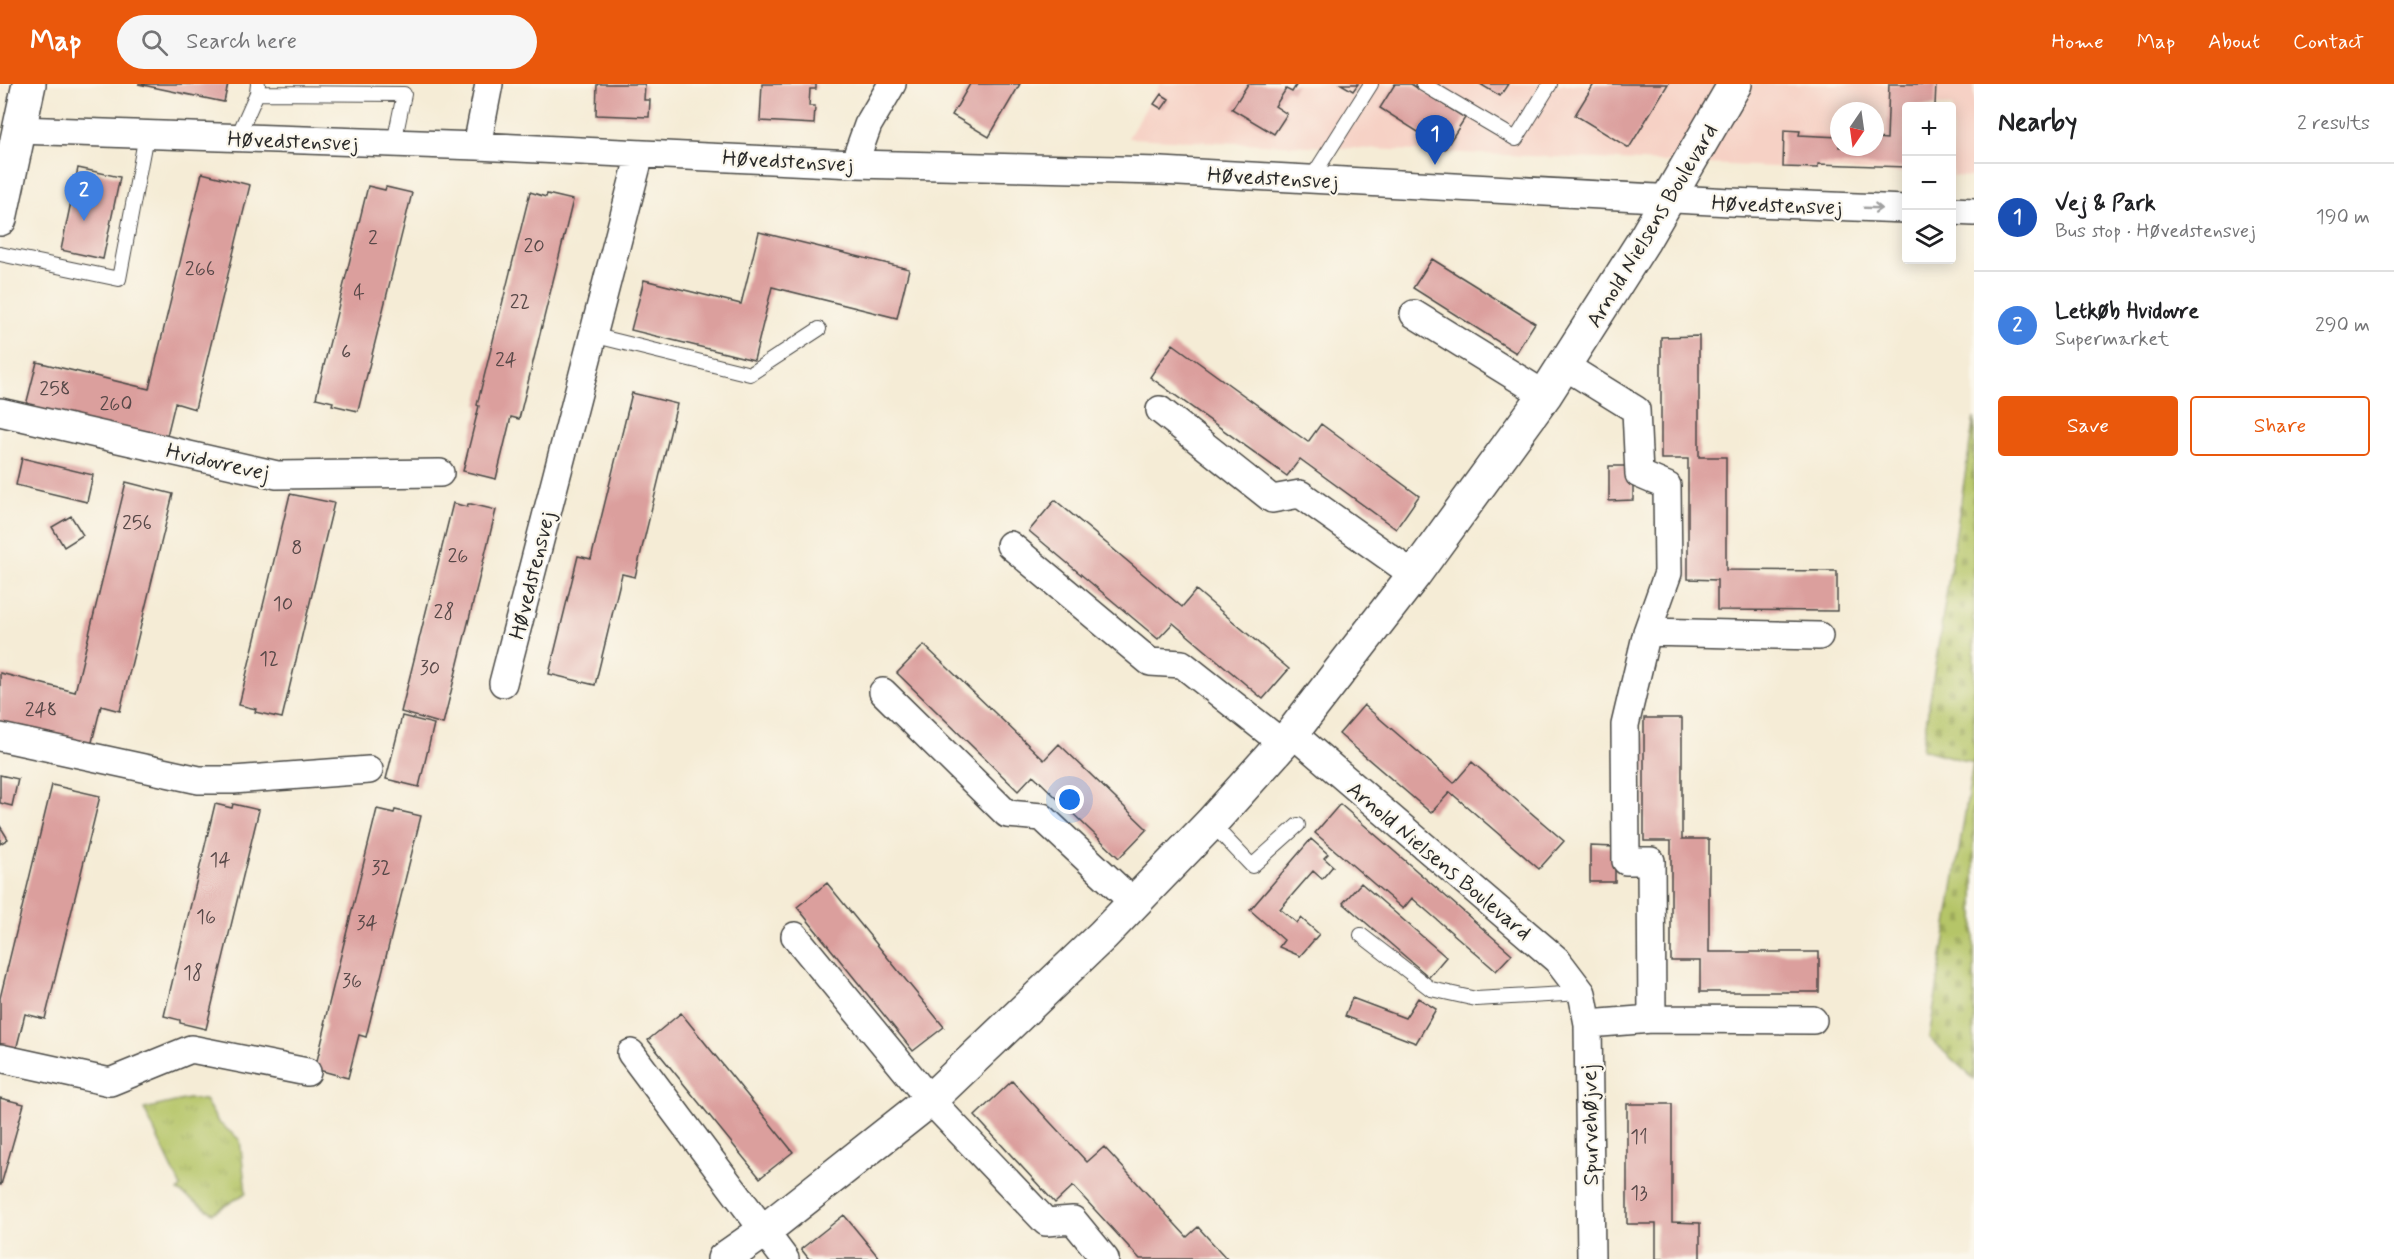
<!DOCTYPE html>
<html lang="en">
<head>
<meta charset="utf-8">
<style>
  body { margin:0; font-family:Mynerve,sans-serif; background:#f6f6f6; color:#202124 }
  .controls { position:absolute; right:18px; top:18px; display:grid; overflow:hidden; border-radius:6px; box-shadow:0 3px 15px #0003 }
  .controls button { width:54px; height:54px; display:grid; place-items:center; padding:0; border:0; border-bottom:2px solid #e0e0e0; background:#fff; color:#202124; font:30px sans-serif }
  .compass { position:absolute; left:1830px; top:18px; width:54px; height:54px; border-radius:50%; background:#fff; box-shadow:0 3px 15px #0003; rotate:193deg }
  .you { position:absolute; left:1070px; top:716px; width:21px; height:21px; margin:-15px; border:4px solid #fff; border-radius:50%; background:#1a73e8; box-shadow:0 0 0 9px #1a73e833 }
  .badge { display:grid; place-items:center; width:39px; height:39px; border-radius:50%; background:#ea580c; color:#fff; font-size:20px; font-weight:700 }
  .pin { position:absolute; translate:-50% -50px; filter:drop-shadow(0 2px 3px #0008) }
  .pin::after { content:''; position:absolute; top:32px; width:21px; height:18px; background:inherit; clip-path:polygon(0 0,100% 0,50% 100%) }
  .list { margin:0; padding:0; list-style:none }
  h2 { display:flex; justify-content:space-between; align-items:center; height:78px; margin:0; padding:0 24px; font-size:26px }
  h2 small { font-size:20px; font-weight:400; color:#757577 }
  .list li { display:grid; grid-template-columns:39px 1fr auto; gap:18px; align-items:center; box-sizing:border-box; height:108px; padding:0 24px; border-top:2px solid #e0e0e0 }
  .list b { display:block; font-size:22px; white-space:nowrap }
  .list p { margin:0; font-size:20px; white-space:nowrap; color:#757577 }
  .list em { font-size:20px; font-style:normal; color:#757577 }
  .actions { display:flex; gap:12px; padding:18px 24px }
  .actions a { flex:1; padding:14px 0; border:2px solid #ea580c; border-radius:6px; text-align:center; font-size:21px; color:#ea580c }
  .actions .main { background:#ea580c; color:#fff }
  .icon { flex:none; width:33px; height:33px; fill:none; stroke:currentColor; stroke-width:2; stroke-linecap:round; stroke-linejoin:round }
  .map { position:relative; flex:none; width:1974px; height:1175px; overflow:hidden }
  header { display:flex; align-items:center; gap:36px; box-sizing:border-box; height:84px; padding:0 30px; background:#ea580c; color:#fff }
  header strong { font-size:28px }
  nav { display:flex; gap:33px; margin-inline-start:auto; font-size:21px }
  .search { width:420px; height:54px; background:#f6f6f6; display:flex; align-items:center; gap:15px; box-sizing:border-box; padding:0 21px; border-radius:33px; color:#757577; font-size:22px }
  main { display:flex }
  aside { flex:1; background:#fff }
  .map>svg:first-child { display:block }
  .built { fill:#f6d1c5; fill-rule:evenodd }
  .grass { fill:url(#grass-tufts); stroke:#70784a; stroke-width:1.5 }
  .cemetery { fill:url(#cemetery-stones); stroke:#70784a; stroke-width:1.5 }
  .building { fill:#db9f9d }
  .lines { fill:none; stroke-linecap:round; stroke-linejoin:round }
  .lane-casing { stroke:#494845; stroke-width:16 }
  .street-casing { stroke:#494845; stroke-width:30 }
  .secondary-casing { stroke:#494845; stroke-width:36 }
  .lane { stroke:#fff; stroke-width:14 }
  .street { stroke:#fff; stroke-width:27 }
  .secondary { stroke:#fff; stroke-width:33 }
  .oneway { stroke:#a0a0a0 }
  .labels { text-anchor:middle; stroke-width:4.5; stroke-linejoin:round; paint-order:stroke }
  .number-label { font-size:20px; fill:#574848 }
  .street-label { font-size:22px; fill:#2b2b2b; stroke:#fbf7ec }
</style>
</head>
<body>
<header>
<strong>Map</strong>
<div class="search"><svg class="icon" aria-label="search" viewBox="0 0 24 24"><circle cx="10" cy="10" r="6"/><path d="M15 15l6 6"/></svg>Search here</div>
<nav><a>Home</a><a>Map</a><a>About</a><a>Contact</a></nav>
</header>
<main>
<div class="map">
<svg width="1974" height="1175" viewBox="0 0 1974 1175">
  <defs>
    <pattern id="grass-tufts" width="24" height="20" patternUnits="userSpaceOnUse" patternTransform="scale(1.5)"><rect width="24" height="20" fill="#b5c568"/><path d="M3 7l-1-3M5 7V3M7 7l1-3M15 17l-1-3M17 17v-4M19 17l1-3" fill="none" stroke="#9ca95a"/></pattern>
    <pattern id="cemetery-stones" width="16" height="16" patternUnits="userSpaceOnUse" patternTransform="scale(1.5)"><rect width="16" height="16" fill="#b5c568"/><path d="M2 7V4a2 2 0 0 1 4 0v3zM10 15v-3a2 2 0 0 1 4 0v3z" fill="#9ca95a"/></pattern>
  </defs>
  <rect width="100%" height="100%" fill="#fbf7ec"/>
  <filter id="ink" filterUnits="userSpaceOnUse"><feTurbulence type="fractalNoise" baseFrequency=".0167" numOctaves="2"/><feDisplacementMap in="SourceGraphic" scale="12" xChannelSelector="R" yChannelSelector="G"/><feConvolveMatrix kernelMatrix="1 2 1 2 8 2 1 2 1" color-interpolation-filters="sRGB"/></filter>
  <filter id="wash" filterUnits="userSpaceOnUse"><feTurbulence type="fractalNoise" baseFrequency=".008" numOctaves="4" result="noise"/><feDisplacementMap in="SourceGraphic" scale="24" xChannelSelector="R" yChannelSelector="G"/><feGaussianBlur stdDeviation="1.35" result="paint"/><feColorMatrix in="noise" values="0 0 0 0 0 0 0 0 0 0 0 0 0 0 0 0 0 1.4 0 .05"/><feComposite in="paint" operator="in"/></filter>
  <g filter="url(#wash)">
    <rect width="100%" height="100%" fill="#f5ecd6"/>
    <!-- built -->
    <path class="built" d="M1160,0H1974V93L1952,92V22H1906V89L1128,54ZM1839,27H1875V63H1839Z"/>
    <!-- grass -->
    <path class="grass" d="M188,1015L205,1016L218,1038L240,1056L246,1109L213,1129L178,1107L181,1103L144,1025Z"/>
    <!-- cemetery -->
    <path class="cemetery" d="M1974,334V995L1929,954L1973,679L1922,665Z"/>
    <g id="blocks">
      <!-- building -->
      <path class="building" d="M138,0H228L224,18Z
        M597,0H645L644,16H650L649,33L596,31Z
        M762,0H816V5H810L809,22H815L814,40L760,37Z
        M970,0H1020L989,53L952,31Z
        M1248,0H1297L1292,8L1286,5L1275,22L1287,30L1274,50L1232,25Z
        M1341,0H1358L1353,7Z
        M1395,0H1411L1465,34L1445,65L1380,24Z
        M1480,0H1508L1500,12Z
        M1594,0H1668L1629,64L1575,31Z
        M1889,0H1936L1935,22H1906V83L1818,80V84L1783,83L1784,46L1800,47L1799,51L1839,53V63H1875V54L1887,55Z
        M1161,10L1169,15L1162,25L1154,20Z
        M78,84L120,93L103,175L61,166Z
        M202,89L250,101L195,325L175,319L165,360L25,325L37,278L149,305Z
        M368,102L385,106L386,103L412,109L358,327L332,321L333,318L316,314Z
        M530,108L546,113L547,110L573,116L519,335L511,333L496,395L463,387L479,322L477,321Z
        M759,148L909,185L897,234L772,203L754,276L631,246L644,196L741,220Z
        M1432,175L1535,239L1516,269L1413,204Z
        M1699,252V373H1726V486L1837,487V527L1717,526V496L1688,495V375H1661V253Z
        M1173,260L1308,358L1321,340L1419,412L1396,445L1300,375L1287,392L1150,293Z
        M632,309L677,320L635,493L622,490L595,601L549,590L578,472L591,475Z
        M22,374L93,391L87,418L16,401Z
        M1609,382H1633V416L1609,417Z
        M126,398L173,410L120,627L101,622L91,662L0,640V589L75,608Z
        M290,410L334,419L282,634L255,628L256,625L239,621Z
        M1055,416L1182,523L1196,506L1289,585L1263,615L1173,539L1158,555L1029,447Z
        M453,419L467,423L468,420H471L496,426L443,640L401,628Z
        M71,432L83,451L64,463L52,443Z
        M924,561L1044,676L1059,660L1147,745L1119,774L1033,691L1018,707L897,589Z
        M1364,621L1454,699L1472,678L1564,757L1539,785L1450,708L1431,729L1339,650Z
        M402,632L434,640L419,703L386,695Z
        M1644,634H1682V755H1709V868H1819V908H1700V877H1671V757H1644Z
        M0,691L18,695L12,722L0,719Z
        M52,701L100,712L45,935L25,930L15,970L0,966V914Z
        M215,720L232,724L233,720L259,726L206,945L180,939V936L164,932Z
        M1340,720L1512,870L1496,887L1412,814L1403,825L1315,749Z
        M377,725L394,729L395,726L421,732L366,953L359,951L348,994L315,985L326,940H324Z
        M0,742L8,755L0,760Z
        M1311,755L1328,770L1324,774L1333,782L1322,795L1313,787L1280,825L1297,839L1301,834L1319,850L1300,872L1279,863L1284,856L1250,826Z
        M1590,762L1615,763V798H1590Z
        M827,799L944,943L913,967L797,823Z
        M1361,799L1446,873L1429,893L1343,819Z
        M1352,914L1405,934L1418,914L1436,925L1416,959L1345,932Z
        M681,929L793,1068L760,1094L648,956Z
        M1012,997L1087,1078L1104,1063L1187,1153L1198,1143L1227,1175H1140L1073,1102L1055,1119L975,1032Z
        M0,1014L24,1020L1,1101H0Z
        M1627,1020H1672V1138L1700,1139V1175H1656V1140H1627Z
        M844,1131L880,1175H809L801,1165Z"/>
    </g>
  </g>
  <g filter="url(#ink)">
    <use href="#blocks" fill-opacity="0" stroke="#494845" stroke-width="1.5"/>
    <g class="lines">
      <defs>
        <path id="lane" d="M1423,0L1516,55L1550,0
          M257,9L404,10L394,59
          M237,54L257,9L258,0
          M1311,95L1371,0
          M0,170L119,195L146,51
          M592,251L750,290L819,245
          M1211,739L1252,782L1298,741
          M1361,851L1431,905L1476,915L1582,909"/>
        <path id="street" d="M18,46L477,62L854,80L1161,87L1730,118L1906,125
          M477,62L489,0
          M854,80L868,41L892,0
          M1952,127L1974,128
          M1414,230L1545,311
          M1565,282L1636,326L1639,390L1667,402L1668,489L1647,548L1625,641L1626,777H1651L1652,935
          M1160,326L1272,415L1300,410L1414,491
          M0,328L277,391L440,389
          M1010,461L1150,578L1182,580L1282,659
          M1647,548L1819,552
          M503,599L640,70
          M883,608L1007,730L1042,733L1134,819
          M1292,649L1557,876L1582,909L1588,940L1591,1175
          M0,653L199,696H233L369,686
          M795,852L930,1016L1046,1138L1073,1136L1105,1175
          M1588,940L1652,935L1813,936
          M631,969L785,1175
          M0,974L110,998L191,965L307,988"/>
        <path id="secondary" d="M0,135L29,0
          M724,1175L764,1147L930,1016L1103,851L1211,739L1292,649L1414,491L1545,311L1644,156L1735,0"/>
      </defs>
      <!-- lane casing -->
      <use href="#lane" class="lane-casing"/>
      <!-- street casing -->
      <use href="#street" class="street-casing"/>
      <!-- secondary casing -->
      <use href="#secondary" class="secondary-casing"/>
      <!-- lane -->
      <use href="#lane" class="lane"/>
      <!-- street -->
      <use href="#street" class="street"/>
      <!-- secondary -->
      <use href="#secondary" class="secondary"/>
    </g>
    <!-- one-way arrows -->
    <defs><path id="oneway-shaft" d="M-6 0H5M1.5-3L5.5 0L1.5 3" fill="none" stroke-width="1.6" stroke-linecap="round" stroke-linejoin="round" transform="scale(1.5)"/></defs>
    <use class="oneway" href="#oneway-shaft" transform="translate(1873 124) rotate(2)"/>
  </g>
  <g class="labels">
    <!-- number labels -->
    <g class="number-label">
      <text x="373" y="160">2</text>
      <text x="534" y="168">20</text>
      <text x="200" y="191">266</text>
      <text x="359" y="215">4</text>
      <text x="520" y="224">22</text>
      <text x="346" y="274">6</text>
      <text x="506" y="282">24</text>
      <text x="55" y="311">258</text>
      <text x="116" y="326">260</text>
      <text x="137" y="445">256</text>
      <text x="297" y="470">8</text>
      <text x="458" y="478">26</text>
      <text x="283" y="526">10</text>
      <text x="444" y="534">28</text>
      <text x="269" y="581">12</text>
      <text x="430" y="590">30</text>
      <text x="41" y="632">248</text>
      <text x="220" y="782">14</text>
      <text x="381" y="790">32</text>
      <text x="206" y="839">16</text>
      <text x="367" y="845">34</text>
      <text x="193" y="895">18</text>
      <text x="352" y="903">36</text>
      <text x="1639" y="1059">11</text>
      <text x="1639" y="1115">13</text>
    </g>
    <!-- street labels -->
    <g class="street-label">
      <text transform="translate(293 56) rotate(2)" y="8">Høvedstensvej</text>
      <text transform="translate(788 76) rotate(3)" y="8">Høvedstensvej</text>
      <text transform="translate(1273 93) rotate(3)" y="8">Høvedstensvej</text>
      <text transform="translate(1777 120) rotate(2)" y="8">Høvedstensvej</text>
      <text transform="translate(1651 141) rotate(-59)" y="8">Arnold Nielsens Boulevard</text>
      <text transform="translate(218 377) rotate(13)" y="8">Hvidovrevej</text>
      <text transform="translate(531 491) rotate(-76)" y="8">Høvedstensvej</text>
      <text transform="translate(1440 776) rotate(40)" y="8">Arnold Nielsens Boulevard</text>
      <text transform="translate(1589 1041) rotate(-91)" y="8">Spurvehøjvej</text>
    </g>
  </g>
</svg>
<div class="controls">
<button>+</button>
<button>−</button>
<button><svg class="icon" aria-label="layers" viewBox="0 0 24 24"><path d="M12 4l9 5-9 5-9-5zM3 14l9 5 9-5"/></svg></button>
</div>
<svg class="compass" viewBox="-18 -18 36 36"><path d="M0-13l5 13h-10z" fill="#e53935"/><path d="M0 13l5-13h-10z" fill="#757577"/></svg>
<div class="you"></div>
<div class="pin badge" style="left:1435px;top:81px;background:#1a4fb4">1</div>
<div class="pin badge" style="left:84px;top:137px;background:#3f7fe0">2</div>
</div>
<aside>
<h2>Nearby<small>2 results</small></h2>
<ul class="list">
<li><span class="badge" style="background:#1a4fb4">1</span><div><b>Vej &amp; Park</b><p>Bus stop · Høvedstensvej</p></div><em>190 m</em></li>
<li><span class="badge" style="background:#3f7fe0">2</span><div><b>Letkøb Hvidovre</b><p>Supermarket</p></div><em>290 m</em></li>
</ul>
<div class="actions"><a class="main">Save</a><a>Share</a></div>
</aside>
</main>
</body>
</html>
